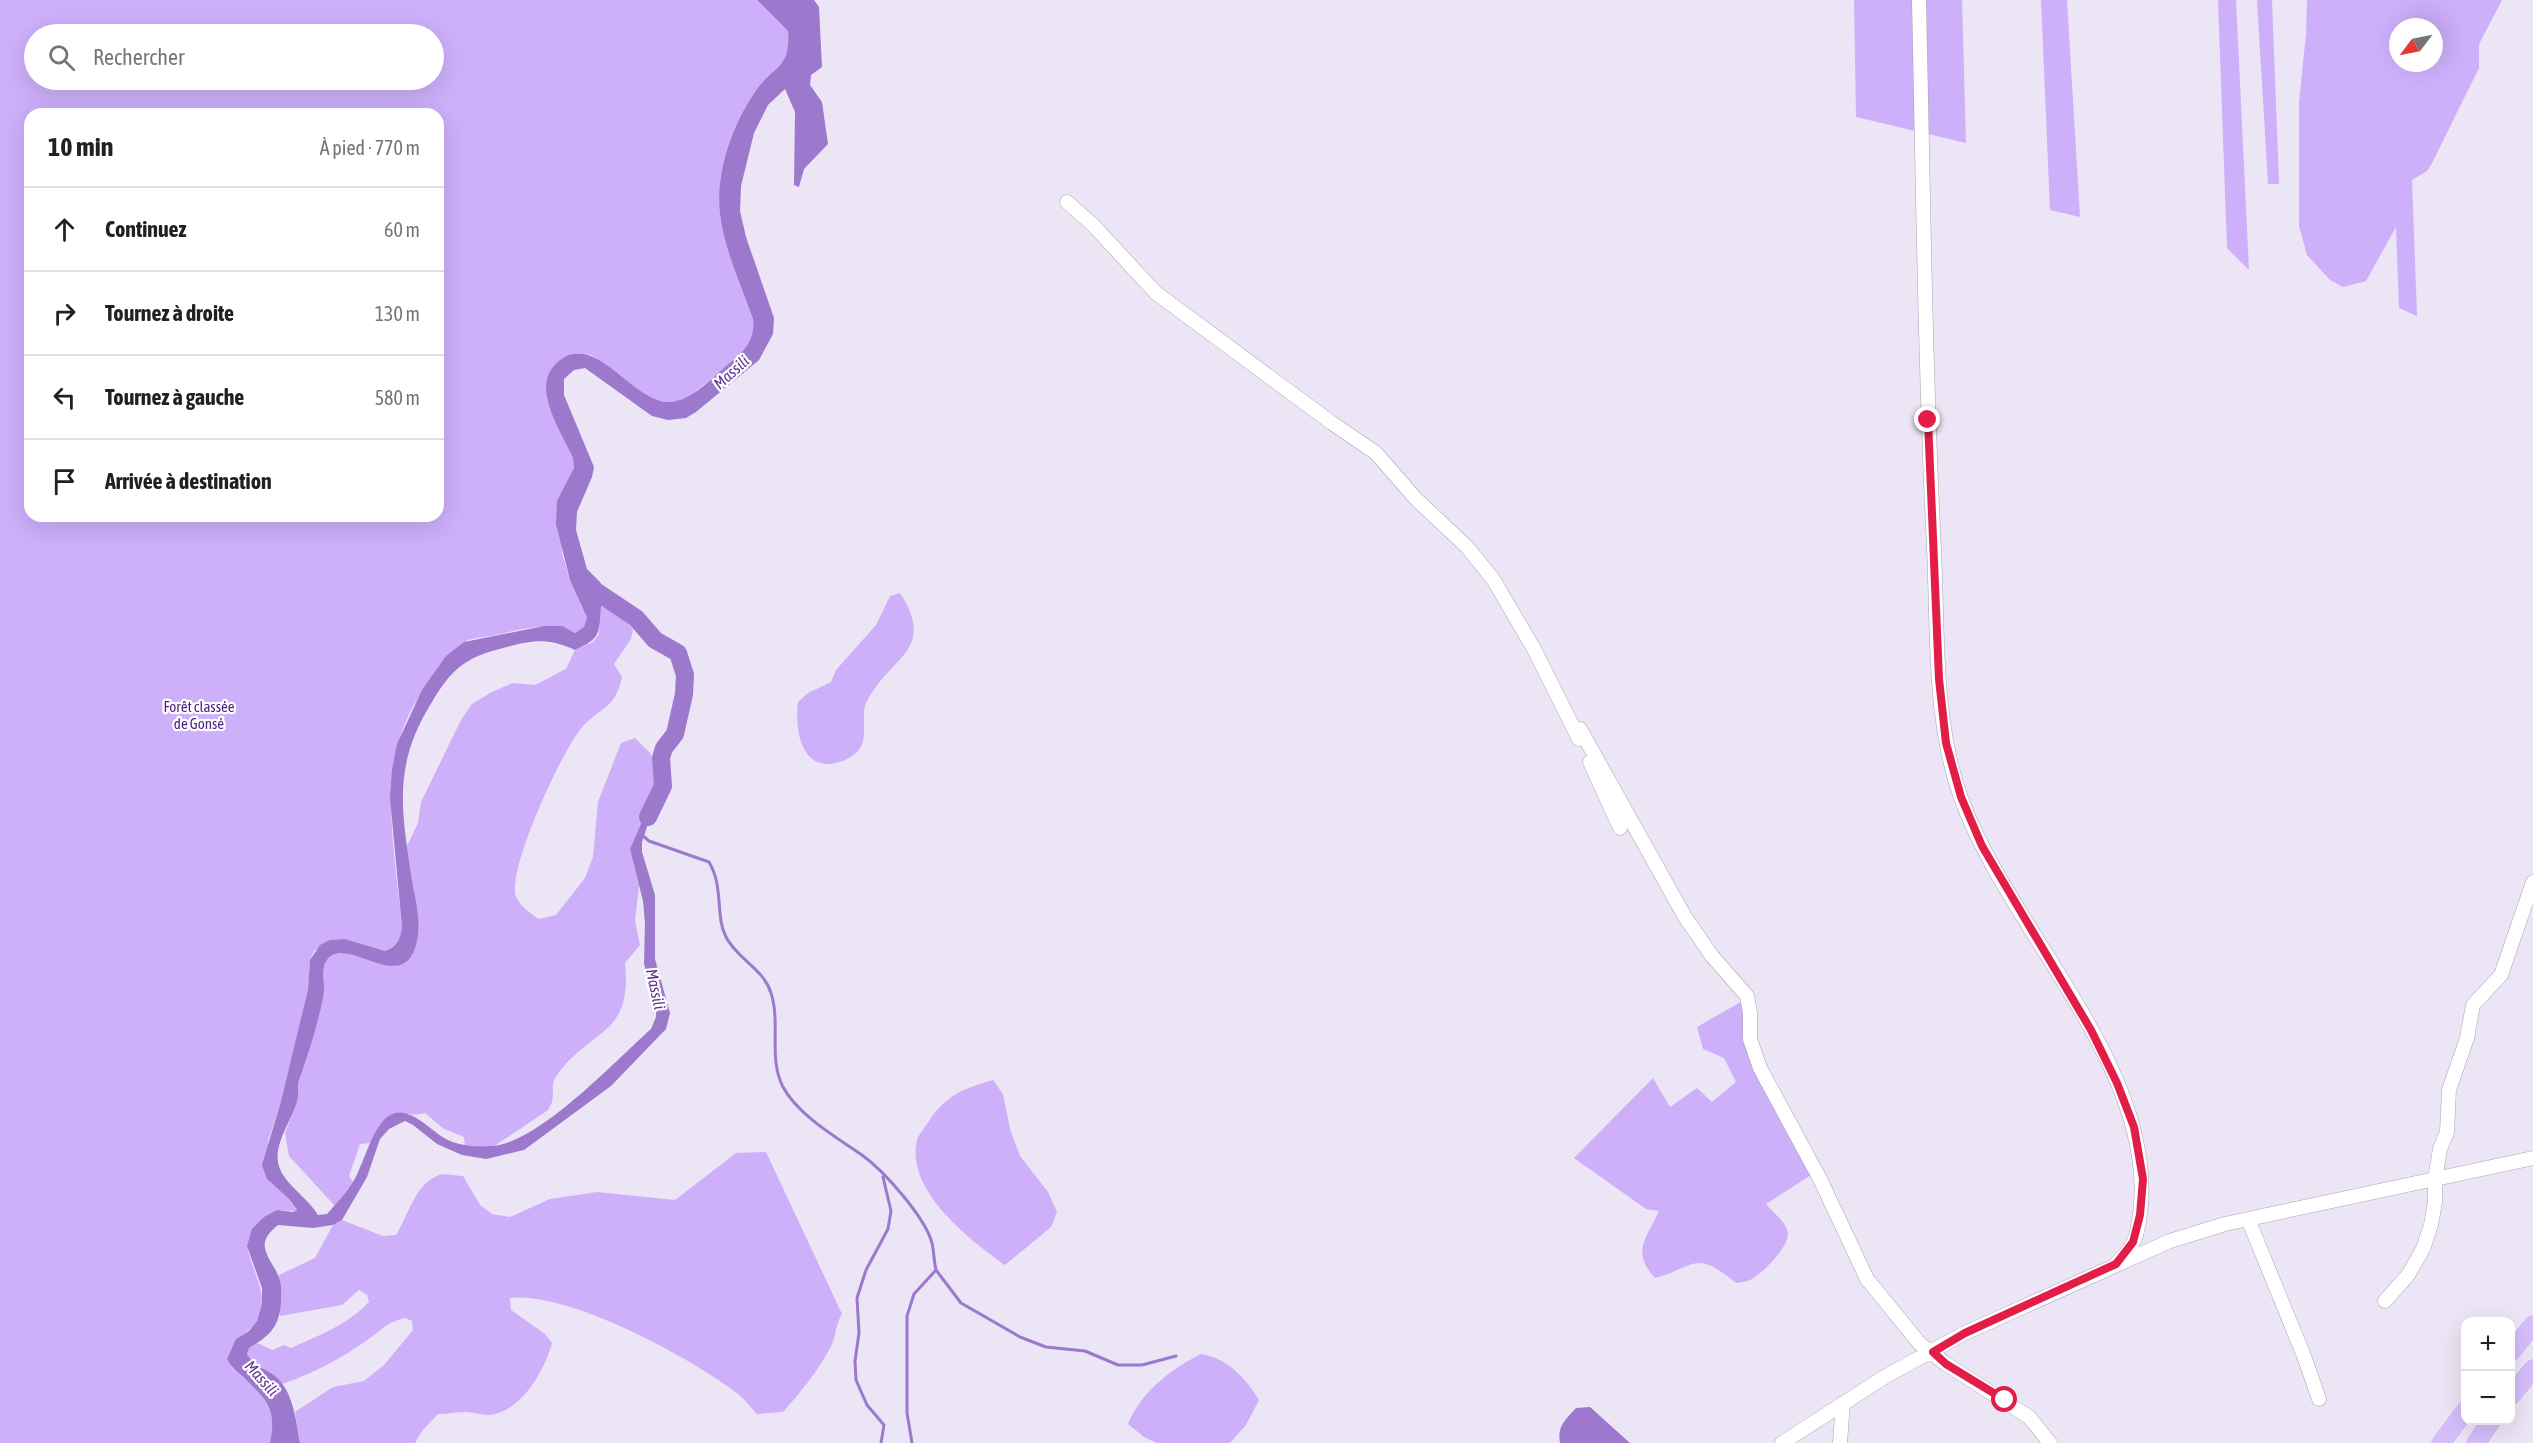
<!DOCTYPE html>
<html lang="fr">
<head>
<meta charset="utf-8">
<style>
  body { margin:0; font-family:"Asap Condensed",sans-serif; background:#f6f6f6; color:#202124 }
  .controls { position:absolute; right:18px; bottom:18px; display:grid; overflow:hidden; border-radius:12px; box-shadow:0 6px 24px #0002 }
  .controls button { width:54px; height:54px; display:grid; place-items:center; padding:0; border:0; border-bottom:2px solid #e0e0e0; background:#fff; color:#202124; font:30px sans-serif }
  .compass { position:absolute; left:2389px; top:18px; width:54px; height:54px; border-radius:50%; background:#fff; box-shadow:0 6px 24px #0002; rotate:238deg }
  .stop { position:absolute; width:18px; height:18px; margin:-14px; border:4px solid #e11d48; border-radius:50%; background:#fff }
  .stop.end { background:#e11d48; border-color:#fff; box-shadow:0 2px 6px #0008 }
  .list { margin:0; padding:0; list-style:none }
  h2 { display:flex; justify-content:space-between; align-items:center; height:78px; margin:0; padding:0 24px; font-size:26px }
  h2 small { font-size:20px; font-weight:400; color:#757577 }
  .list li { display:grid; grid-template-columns:39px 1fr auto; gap:18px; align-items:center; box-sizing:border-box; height:84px; padding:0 24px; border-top:2px solid #e0e0e0 }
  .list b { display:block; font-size:22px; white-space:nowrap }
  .list em { font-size:20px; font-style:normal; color:#757577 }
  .icon { flex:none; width:33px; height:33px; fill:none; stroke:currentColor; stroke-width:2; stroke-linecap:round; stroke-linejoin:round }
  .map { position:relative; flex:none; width:2533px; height:1443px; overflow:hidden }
  .search { position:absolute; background:#fff; box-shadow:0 6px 24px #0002; left:24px; top:24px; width:420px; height:66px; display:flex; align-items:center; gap:15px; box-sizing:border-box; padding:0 21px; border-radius:33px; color:#757577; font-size:22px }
  .panel { position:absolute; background:#fff; box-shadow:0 6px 24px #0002; left:24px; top:108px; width:420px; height:414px; border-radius:18px }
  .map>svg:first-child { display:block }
  .green { fill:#cdaffa; fill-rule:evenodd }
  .water { fill:#9c79cc }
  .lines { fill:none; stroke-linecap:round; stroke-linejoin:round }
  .stream { stroke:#9c79cc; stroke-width:3 }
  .river { stroke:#9c79cc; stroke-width:18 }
  .minor-casing { stroke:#a9a3b4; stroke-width:15 }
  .highway-casing { stroke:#fff; stroke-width:21 }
  .minor { stroke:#fff; stroke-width:14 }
  .highway { stroke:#d6befb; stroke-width:20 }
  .route { stroke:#e11d48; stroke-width:8 }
  .labels { text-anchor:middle; stroke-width:4.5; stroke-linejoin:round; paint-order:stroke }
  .park-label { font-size:15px; fill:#501d81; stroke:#fff }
  .water-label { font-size:16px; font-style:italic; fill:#5f2f92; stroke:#fff }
</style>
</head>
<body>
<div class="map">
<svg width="2533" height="1443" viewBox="0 0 2533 1443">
  <rect width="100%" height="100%" fill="#ebe5f6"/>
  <!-- green -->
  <path class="green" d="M0,0H757L788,31C788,37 790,44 789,50C787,67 764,79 755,92C732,125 715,174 720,214C724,250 741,285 753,319L754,330L750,343L736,358L689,397L679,401L666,402L649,398L591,355L576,353L547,399L573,458L574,468L569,481L562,553L570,580L587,619L584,627L575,633C554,620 523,629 500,634C490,637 473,637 464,642C455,648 442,668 434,677C371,748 394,841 402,927C400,940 397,945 385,951L345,939L330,940L314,951L310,960L308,990L301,1022L281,1101L268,1141L267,1179L289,1199L297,1211L277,1210L247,1246C255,1283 282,1312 236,1339L231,1367C260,1394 279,1399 270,1443H0ZM34,34H434V80H34ZM30,114H438V516H30Z
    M1854,0H1962L1966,143L1856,117Z
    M2041,0H2067L2080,217L2050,210Z
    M2218,0H2236L2249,270L2227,248Z
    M2257,0H2272L2279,184H2268Z
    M2307,0H2502L2479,44V68L2432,163L2427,171L2412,180L2417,316L2399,308L2396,227L2366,281L2343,287L2330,280L2307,255L2299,226V103L2306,34ZM2398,27H2434V63H2398Z
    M900,593C938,651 888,657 866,703C860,717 870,739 857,752C848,760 840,763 828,764C799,764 795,725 798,702L808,693L831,682L836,670L876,625L890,596Z
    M601,607C618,610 624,615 633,630L631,639L614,664L622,677C615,708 604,705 584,725C564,745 506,871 516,897C521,907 530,913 539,919L556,915L585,878L593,857L598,802L621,743L635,738L651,754L656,778L653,796L630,849L639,885L635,921L640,945L625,963C633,1036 591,1028 557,1075C548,1087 558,1096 548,1110L493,1147L465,1146L464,1137L444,1129L425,1113C415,1116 410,1114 400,1113C385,1111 377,1131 371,1143L360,1144L349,1176L353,1182L335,1206L289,1156L285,1133L298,1098V1083L324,991L323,969L327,960L335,954L344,953L395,966L405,963L412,955L417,912L407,846L418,823L421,802L461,720L472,704L492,692L513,683L535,685L566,669L575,650L593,642L599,634Z
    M1746,999L1750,1033L1819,1170L1766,1204C1773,1213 1787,1222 1788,1234C1788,1248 1761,1275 1750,1280C1745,1282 1740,1282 1736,1283C1694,1249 1698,1266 1655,1278C1631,1252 1646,1239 1659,1211L1646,1209L1574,1158L1653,1078L1670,1107L1697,1088L1712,1102L1736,1082L1724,1058L1703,1049L1697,1027Z
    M993,1080L1003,1094L1010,1129L1020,1156L1048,1192L1057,1212L1051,1227L1005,1265C970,1240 905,1190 917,1140C919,1134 926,1126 929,1121C946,1095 965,1088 993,1080Z
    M766,1152L842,1314C835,1325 836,1339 829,1350C817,1372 800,1393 783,1412L757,1414C751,1408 745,1399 738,1394C692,1358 568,1291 510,1298L511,1310L545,1334L552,1343C545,1369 524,1407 495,1414C487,1417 475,1412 466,1412C457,1412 447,1414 438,1414L422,1431L415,1443H300L295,1412L333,1387L364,1381L384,1365L413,1330L412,1321L405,1318C385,1323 382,1330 366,1341C340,1359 312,1374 282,1384C271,1371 255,1369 247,1354L249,1348L257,1343L273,1350L284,1345L291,1348C320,1335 347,1325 369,1302L367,1295L359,1290L342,1305L280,1316L279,1275L315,1258L333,1225L342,1220L383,1236L396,1235C409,1214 415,1184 439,1175C445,1173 456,1176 463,1176L480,1205L492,1214L510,1217L550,1199L597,1192L675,1200L736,1153Z
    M1201,1354C1227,1358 1246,1378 1259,1400L1246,1425L1230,1443H1157L1144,1437L1128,1424C1141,1392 1171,1369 1201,1354Z"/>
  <!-- water -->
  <path class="water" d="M757,0H814L819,7L822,67L811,75L810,85L822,102L828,144L804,169L799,187L794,185L795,112L785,89L768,105L754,133L741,186L740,211L746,237L774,318L773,334L759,360L696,412L686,418L668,420L652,416L585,368L574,370L564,379V395L594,467L592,477L577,512L576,530L587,569L600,582L609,598L601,607C599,634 601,638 575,650C543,635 526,642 492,651C461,660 448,675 432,702C391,767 402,814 413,886C417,907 423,932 413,953C396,989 345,935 327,960C320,970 325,981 324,992C319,1022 308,1054 298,1083C298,1088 298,1093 298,1097C294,1119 270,1146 280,1169C287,1186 308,1198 318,1215L327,1214C336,1204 346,1193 353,1182C364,1164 372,1126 390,1115C409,1104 431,1131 446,1139C459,1146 476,1147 491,1146C538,1144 615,1061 651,1029L656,1017V1005L644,964L645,923L643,901L630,849L653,796L663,795L648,824L642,842V852L655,895V959L670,1013L666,1029L611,1086L524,1150L486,1159L462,1155L437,1144L413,1125L405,1121L389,1129L380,1139L367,1177L342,1220L333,1225L313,1228L278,1225C271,1231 263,1238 265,1248C267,1259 276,1268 279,1278C282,1285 281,1294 281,1301C280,1326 270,1336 249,1348L247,1354C254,1366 261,1367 272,1374C293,1387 296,1421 300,1443H270C277,1408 267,1400 243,1377C236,1371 231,1367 227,1359L236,1339L249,1331L257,1321L262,1304V1288L247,1246L252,1229L264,1217L277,1210L293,1212L297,1210L289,1199L267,1179L262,1165L281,1101L308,990L310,960L320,945L330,940L345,939L385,951C398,946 400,939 402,927L390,798L392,770L397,744L422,690L446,656L464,642L544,626H562L575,633L584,627L587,618L570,580L556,524L557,501L574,468L573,458C562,433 532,390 554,366C592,324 630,402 668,402C691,402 708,381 725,367C741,354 756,342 753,319C741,285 724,249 720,214C715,174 732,125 755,92C773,65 791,70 788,31Z
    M1590,1407L1630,1443H1560C1557,1426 1565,1420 1576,1408Z"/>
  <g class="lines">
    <!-- stream -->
    <path class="stream" d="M642,835L649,841L709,862C724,887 715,916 726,937C737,959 764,969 771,993C781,1024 768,1058 783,1087C798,1115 837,1138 862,1155C884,1171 925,1217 932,1243C934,1252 934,1262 936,1270L914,1294L907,1316V1413L912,1443
      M936,1270L961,1303L1020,1337L1046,1347L1085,1351L1118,1365H1142L1176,1356
      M881,1443L884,1425L867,1405L856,1380L855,1361L859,1333L857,1298L866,1270L888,1229L891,1211L883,1177"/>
    <!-- river -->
    <path class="river" d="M588,586L636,618L655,640L678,653L685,675L684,694L675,734L664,748L661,758L663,786L648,817"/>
    <defs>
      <path id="minor" d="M1919,0C1923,183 1925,366 1934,549C1938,632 1933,720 1961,798C2008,928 2152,1063 2141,1204C2140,1216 2138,1233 2133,1243C2129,1251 2122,1258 2116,1264
        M1067,202L1093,225L1156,293L1332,423L1376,453L1415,498L1467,547L1493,579L1534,649L1579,739
        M1580,729L1685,917L1712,956L1747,996L1750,1013V1039L1760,1068L1820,1179L1867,1279L1920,1344L1946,1364L2029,1417L2050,1443
        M1590,762L1620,828
        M2248,1219L2304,1356L2319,1399
        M2385,1301L2408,1275L2423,1249L2431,1225L2435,1202V1179L2440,1149L2447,1132L2449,1090L2467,1038L2473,1005L2501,975L2533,882
        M1782,1443L1886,1376L1965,1333L2170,1241L2225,1224L2533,1158
        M1840,1443L1843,1403"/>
      <path id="highway" d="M2510,1353L2533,1325
        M2510,1397L2533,1369
        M2441,1443L2466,1410
        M2476,1443L2492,1420"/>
    </defs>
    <!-- minor casing -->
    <use href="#minor" class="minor-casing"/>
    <!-- highway casing -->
    <use href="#highway" class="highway-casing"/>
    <!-- minor -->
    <use href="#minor" class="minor"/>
    <!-- highway -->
    <use href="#highway" class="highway"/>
  </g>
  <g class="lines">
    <!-- route -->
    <path class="route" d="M1928,420L1939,679L1946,743L1961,797L1982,846L2091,1030L2117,1083L2134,1127L2143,1179L2140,1215L2133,1242L2116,1264L1965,1333L1933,1352L1946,1364L2005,1400"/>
  </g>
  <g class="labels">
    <!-- park labels -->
    <g class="park-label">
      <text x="199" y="712">Forêt classée<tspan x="199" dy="17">de Gonsé</tspan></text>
    </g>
    <!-- water labels -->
    <g class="water-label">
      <text transform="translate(731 372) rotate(-42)" y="6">Massili</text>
      <text transform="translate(656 989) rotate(78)" y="6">Massili</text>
      <text transform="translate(262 1378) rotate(48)" y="6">Massili</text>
    </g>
  </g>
</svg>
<div class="controls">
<button>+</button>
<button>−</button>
</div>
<svg class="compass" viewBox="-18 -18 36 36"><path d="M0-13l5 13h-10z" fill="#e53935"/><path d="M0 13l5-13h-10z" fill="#757577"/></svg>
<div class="stop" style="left:2005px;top:1400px"></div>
<div class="stop end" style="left:1928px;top:420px"></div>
<div class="search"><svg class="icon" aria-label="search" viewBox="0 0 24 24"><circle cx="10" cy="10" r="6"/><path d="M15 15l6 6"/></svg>Rechercher</div>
<section class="panel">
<h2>10 min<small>À pied · 770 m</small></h2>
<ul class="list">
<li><svg class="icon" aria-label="ahead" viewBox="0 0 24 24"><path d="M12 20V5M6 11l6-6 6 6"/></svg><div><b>Continuez</b></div><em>60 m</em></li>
<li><svg class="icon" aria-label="right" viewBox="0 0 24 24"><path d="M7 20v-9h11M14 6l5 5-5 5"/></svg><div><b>Tournez à droite</b></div><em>130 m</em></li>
<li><svg class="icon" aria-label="left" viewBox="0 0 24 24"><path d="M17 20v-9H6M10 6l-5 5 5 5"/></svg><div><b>Tournez à gauche</b></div><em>580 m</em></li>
<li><svg class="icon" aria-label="arrive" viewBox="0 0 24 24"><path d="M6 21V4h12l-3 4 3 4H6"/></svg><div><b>Arrivée à destination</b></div></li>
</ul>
</section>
</div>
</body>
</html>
